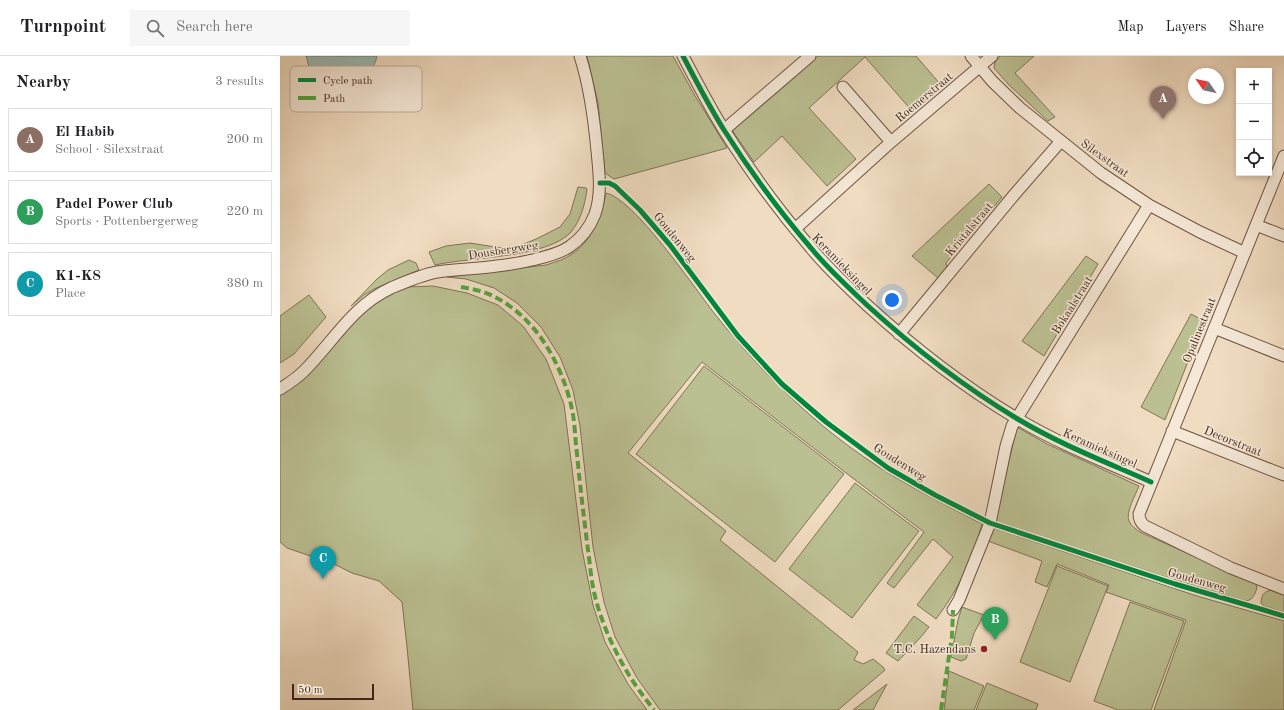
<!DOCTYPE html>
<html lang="en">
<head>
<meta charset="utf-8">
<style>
  body { margin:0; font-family:"Old Standard TT",serif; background:#f6f6f6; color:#202124 }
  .controls { position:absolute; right:12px; top:12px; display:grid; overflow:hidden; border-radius:0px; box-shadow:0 2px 6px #0003 }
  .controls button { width:36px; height:36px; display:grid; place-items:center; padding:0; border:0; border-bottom:1px solid #e0e0e0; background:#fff; color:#202124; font:20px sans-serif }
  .compass { position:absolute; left:908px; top:12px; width:36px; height:36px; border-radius:50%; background:#fff; box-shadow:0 2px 6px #0003; rotate:304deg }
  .scale { position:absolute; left:12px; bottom:10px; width:82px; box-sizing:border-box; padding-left:4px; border:2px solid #44271a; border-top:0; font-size:11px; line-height:14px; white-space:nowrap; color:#44271a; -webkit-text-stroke:3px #f5e8d7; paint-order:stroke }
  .you { position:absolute; left:612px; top:244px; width:14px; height:14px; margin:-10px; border:3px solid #fff; border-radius:50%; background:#1a73e8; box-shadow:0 0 0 6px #1a73e833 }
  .badge { display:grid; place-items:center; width:26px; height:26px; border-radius:50%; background:#1a73e8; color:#fff; font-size:13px; font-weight:700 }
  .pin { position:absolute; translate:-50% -33px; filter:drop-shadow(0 1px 2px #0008) }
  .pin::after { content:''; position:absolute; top:21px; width:14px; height:12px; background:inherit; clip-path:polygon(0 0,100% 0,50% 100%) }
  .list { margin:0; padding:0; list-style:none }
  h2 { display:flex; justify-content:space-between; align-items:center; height:52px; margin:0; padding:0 16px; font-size:17px }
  h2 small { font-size:13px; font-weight:400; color:#757577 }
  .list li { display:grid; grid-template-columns:26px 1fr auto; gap:12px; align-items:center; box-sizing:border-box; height:64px; margin:0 8px 8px; padding:0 8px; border:1px solid #e0e0e0; border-radius:0px }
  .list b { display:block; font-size:15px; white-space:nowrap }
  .list p { margin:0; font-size:13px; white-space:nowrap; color:#757577 }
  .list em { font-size:13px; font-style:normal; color:#757577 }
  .icon { flex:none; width:22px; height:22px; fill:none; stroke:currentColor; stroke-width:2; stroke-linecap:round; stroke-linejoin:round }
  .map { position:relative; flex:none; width:1004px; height:654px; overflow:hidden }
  header { display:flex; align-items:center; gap:24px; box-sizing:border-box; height:56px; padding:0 20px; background:#fff; border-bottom:1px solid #e0e0e0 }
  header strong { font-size:19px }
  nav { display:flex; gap:22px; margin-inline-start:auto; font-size:14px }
  .search { width:280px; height:36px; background:#f6f6f6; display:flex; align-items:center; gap:10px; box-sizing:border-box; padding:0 14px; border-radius:0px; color:#757577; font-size:15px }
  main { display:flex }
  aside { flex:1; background:#fff }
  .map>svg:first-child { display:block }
  .green { fill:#bbc092; stroke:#807456 }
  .water { fill:#9abbb6; stroke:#788078 }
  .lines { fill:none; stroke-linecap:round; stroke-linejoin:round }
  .street-casing { stroke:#6f5444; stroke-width:13 }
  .street { stroke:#f5e8d7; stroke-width:11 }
  .quiet { stroke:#55a340; stroke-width:4; stroke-dasharray:8 4; stroke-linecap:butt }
  .cycleway-casing { stroke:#f5e8d7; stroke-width:8 }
  .cycleway { stroke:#00873e; stroke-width:5 }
  .poi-dot { fill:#8f2418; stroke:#f5e8d7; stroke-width:1.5 }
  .labels { text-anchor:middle; stroke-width:3; stroke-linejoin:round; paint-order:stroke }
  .street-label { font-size:12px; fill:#44271a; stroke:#f5e8d7 }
  .poi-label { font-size:12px; fill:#44271a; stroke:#f5e8d7; text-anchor:end }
  .key { fill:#f5e8d7; stroke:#c0ae9e; stroke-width:1 }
  .key-label { font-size:11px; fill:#44271a }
</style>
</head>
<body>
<header>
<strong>Turnpoint</strong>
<div class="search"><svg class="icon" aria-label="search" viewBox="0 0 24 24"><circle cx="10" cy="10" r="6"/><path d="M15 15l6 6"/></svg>Search here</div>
<nav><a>Map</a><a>Layers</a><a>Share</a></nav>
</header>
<main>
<aside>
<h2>Nearby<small>3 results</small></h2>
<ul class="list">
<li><span class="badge" style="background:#8d6e63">A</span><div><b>El Habib</b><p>School · Silexstraat</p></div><em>200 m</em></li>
<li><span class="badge" style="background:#2e9e5b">B</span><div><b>Padel Power Club</b><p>Sports · Pottenbergerweg</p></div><em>220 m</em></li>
<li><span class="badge" style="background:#0f9aa8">C</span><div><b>K1-K8</b><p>Place</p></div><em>380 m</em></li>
</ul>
</aside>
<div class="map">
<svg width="1004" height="654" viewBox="0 0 1004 654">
  <rect width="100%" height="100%" fill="#f0dcc1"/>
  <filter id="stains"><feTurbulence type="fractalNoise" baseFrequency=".005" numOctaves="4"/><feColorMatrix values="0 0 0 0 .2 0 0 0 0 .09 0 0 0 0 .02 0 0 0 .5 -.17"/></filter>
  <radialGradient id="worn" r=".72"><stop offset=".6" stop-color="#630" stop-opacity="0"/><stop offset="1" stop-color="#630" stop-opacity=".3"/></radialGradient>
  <!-- green -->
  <path class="green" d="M307,0H393L414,38L447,92L334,123L325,117L318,47Z
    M538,0H636L661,29L632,55L585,1L529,52L576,103L547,130L502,80L474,106L452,74Z
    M720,0H754L735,17L775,61L768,65L729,29L714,12L715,6Z
    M709,128L722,141L666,207L667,212L658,222L632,200Z
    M298,131L306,132L307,133C305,148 301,164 291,176C268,202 189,201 155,209L149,196L166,190L190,187L222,192L237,191L256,183L280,171L290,158Z
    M326,137C354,143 414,231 434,257C477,311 527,362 584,401C621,427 662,447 702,468C692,504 679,533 656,563L637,549L673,501L653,483L614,532L607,527L644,476C569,420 496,363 422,306L348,397L446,475L440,484L578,596L574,604L583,608L593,603L603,611L605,614L558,654H380L357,622L335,581L324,546L313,491L300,370L293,334L280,301L261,271L237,247L214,232L186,223L167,221L266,209C271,207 276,206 281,204C308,193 321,164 326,137Z
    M806,200L818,208L764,300L742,285Z
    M129,204L136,207L139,214L94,233L84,239L71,250L97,223L108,214Z
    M153,230L187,237L218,249L243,270L266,303L284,348L302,493L313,549L325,586L348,628L367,654H133L127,591L122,546L99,525L72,517L54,508L7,492L0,486V338L75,262L107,239L127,231Z
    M29,239L46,261L14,298L0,307V260Z
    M911,258L924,265L885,364L861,351Z
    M424,310L564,418L495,506L356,398Z
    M737,371L767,388L859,430C856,438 845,457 849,465C851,470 856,473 860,476L976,528L977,532C975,538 973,544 966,545L886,521L715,465Z
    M575,427L639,475L572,562L509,513Z
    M713,472L917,540L1004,565V654H874L906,564L826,536L829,529L777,508L767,531L755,526L762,505L708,485Z
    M777,510L828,530L790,626L740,606Z
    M991,534L1004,539V556L984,550L981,547C982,539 983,536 991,534Z
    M850,546L904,565L871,654H838L814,645Z
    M682,551L704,559L694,577L686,603L681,605L671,601L678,564Z
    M634,560L649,571L640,582L618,605L606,597Z
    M669,615L704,630L694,654H664Z
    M707,627L758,648L756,654H696Z
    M607,628L593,654H573Z"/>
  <!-- water -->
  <path class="water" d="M26,0H97C94,14 89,15 76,20C72,22 68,27 63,29C51,34 35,29 30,15C28,10 28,5 26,0Z"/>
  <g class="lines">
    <defs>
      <path id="street" d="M403,0C416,25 429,50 444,74C470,115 499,155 531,192C548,213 568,231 588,250C634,292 683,330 736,362C779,388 826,406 871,426
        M691,0L712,25L740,52L821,117L869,149L920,176L965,197
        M563,31L611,86
        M444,74L530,0
        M1004,100L859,458C859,463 861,467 865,470L951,512L1004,533
        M976,169L1004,180
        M515,173L611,86L712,0
        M934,272L1004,300
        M619,278L734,139L781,85
        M0,333C8,328 17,322 24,315C53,286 72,250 111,232C125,226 141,219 157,216C176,213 197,213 217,210C236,208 274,201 289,191C301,183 310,171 315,158C322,138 319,116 317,95C314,62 310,31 300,0
        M892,375L1004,419
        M673,554L679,544L710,467L726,390L732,370L869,149"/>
    </defs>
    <!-- street casing -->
    <use href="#street" class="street-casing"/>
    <!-- street -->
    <use href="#street" class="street"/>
    <!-- quiet -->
    <path class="quiet" d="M181,231C192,233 203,235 213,240C256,261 282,308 292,353C295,367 295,383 297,398C300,430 304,462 308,494C310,508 311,523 314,536C320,563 332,590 346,614C354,628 364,641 374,654
      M661,654L672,580L673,554"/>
    <defs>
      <path id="cycleway" d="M403,0C416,25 429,50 444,74C470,115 499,155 531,192C548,213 568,231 588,250C634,292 683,330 736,362C779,388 826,406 871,426
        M320,127H329L335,130L360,154L390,189L458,280L502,328L546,366L608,412L655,439L710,467L895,528L1004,560"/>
    </defs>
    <!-- cycleway casing -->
    <use href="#cycleway" class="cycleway-casing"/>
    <!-- cycleway -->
    <use href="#cycleway" class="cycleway"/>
  </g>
  <!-- markers -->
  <circle class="poi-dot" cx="704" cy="593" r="4"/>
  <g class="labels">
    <!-- street labels -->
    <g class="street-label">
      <text transform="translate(644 41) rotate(-40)" y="4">Roemerstraat</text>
      <text transform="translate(825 102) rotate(36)" y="4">Silexstraat</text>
      <text transform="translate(689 173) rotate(-50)" y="4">Kristalstraat</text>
      <text transform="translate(395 181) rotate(51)" y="4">Goudenweg</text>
      <text transform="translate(223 194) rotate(-9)" y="4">Dousbergweg</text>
      <text transform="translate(562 208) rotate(46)" y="4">Keramieksingel</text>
      <text transform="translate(792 249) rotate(-58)" y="4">Bokaalstraat</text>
      <text transform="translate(919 274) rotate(-68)" y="4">Opalinestraat</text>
      <text transform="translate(953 385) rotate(22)" y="4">Decorstraat</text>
      <text transform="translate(820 392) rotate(24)" y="4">Keramieksingel</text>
      <text transform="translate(620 406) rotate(32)" y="4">Goudenweg</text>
      <text transform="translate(917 524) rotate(16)" y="4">Goudenweg</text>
    </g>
    <!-- poi labels -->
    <g class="poi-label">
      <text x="696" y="597">T.C. Hazendans</text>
    </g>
  </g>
  <!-- legend -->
  <rect x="10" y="10" width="132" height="46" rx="6" class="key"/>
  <rect x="18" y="22" width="18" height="4" fill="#00873e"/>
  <rect x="18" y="40" width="18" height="4" fill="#55a340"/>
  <g class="key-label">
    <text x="43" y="28">Cycle path</text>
    <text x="43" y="46">Path</text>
  </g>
  <rect width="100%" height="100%" filter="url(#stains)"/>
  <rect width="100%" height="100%" fill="url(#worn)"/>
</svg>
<div class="controls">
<button>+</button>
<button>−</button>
<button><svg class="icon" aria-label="locate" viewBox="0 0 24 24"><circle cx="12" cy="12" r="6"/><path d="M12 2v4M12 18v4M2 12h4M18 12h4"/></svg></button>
</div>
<svg class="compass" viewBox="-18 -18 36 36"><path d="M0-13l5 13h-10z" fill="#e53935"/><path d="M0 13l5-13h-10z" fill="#757577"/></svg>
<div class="scale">50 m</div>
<div class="you"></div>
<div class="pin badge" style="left:883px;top:63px;background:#8d6e63">A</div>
<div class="pin badge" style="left:715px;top:584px;background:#2e9e5b">B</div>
<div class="pin badge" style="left:43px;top:523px;background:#0f9aa8">C</div>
</div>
</main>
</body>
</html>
